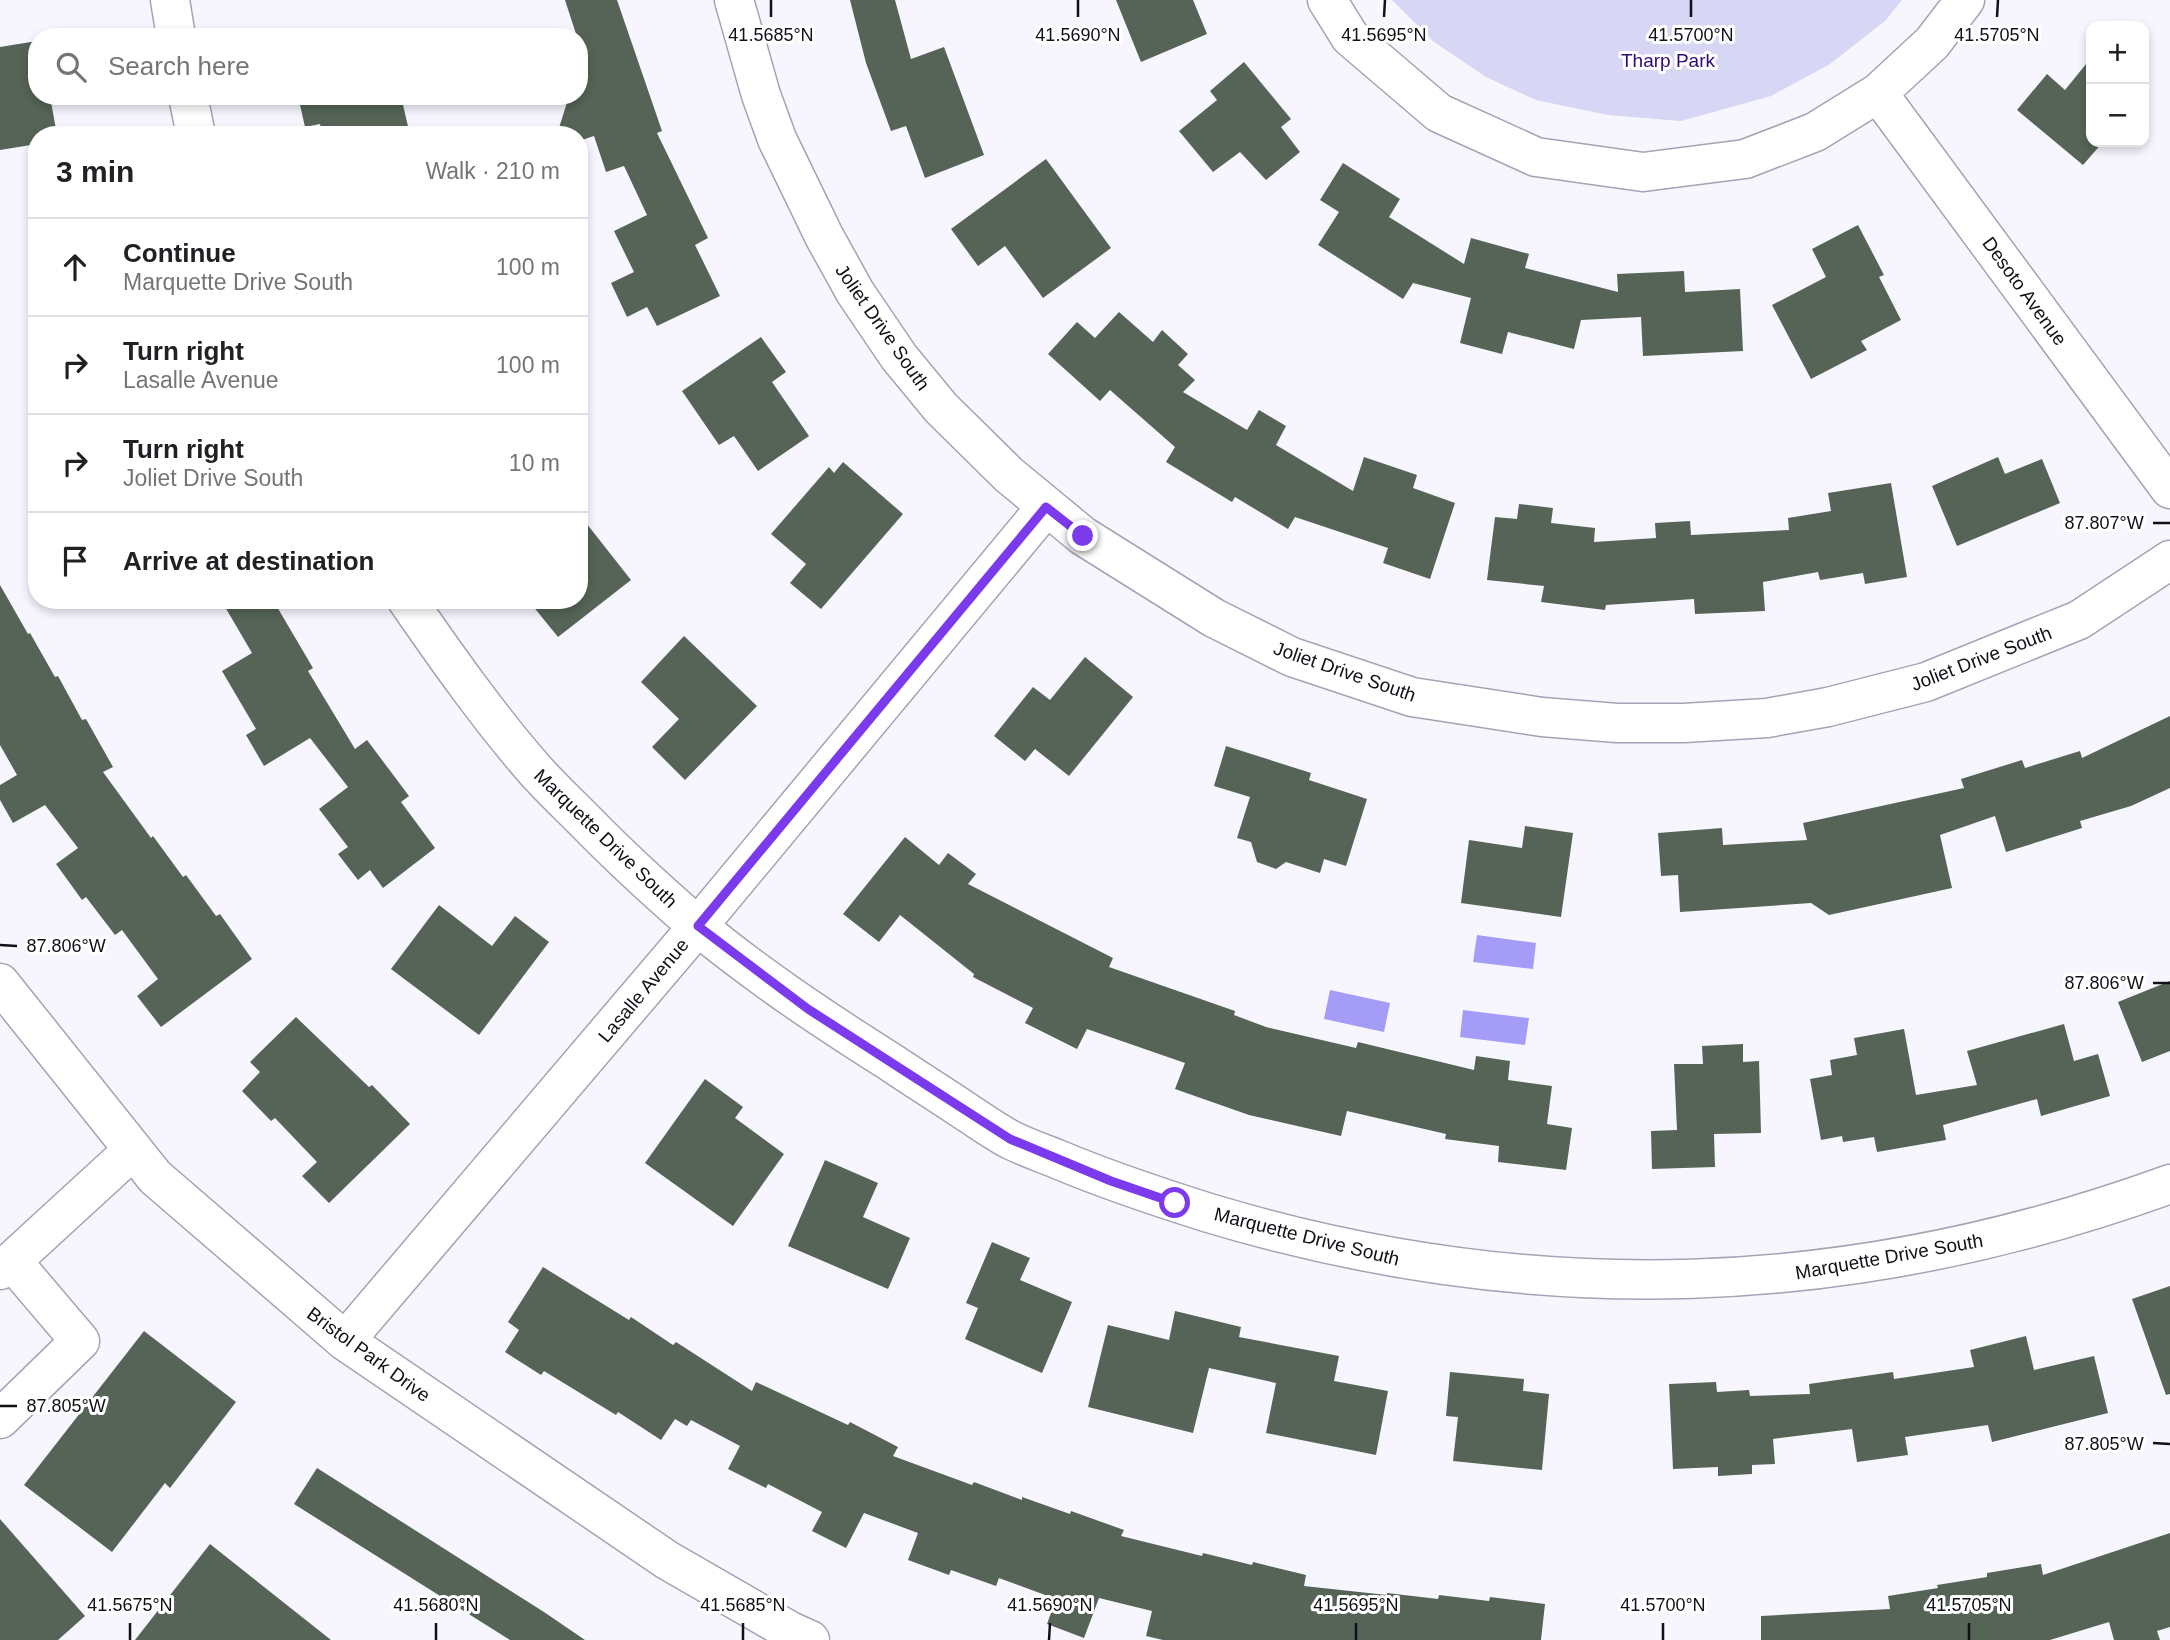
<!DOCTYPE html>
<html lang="en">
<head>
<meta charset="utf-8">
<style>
  body { margin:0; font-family:Helvetica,sans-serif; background:#f6f6f6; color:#202124 }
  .controls { position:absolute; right:21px; top:21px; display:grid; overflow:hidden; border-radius:14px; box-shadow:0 4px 10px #0003 }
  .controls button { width:63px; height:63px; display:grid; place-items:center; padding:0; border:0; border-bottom:2px solid #e0e0e0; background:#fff; color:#202124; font:35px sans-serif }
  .stop { position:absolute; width:21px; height:21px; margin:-16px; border:5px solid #7c3aed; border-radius:50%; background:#fff }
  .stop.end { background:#7c3aed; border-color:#fff; box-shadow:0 2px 7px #0008 }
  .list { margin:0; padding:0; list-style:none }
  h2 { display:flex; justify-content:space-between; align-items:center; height:91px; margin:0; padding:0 28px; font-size:30px }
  h2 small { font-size:23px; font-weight:400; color:#757577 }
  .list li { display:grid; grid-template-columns:46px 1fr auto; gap:21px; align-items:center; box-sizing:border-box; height:98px; padding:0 28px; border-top:2px solid #e0e0e0 }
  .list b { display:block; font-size:26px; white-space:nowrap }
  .list p { margin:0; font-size:23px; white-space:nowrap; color:#757577 }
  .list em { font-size:23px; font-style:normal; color:#757577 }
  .icon { flex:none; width:38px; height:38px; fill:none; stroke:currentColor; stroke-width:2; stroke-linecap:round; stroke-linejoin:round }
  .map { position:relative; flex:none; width:2170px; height:1640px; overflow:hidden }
  .search { position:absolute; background:#fff; box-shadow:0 4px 10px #0003; left:28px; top:28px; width:560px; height:77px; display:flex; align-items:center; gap:18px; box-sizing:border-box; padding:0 24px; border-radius:28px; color:#757577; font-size:26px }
  .panel { position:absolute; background:#fff; box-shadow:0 4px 10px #0003; left:28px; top:126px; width:560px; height:483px; border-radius:28px }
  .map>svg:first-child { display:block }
  .green { fill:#d7d6f4 }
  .water { fill:#a59cf7 }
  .building { fill:#556457 }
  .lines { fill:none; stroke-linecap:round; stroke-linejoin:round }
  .street-casing { stroke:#a4a3b6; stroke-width:41 }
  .street { stroke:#fff; stroke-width:38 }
  .route { stroke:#7c3aed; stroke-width:9 }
  .ticks { fill:none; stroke:#111017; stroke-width:2.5 }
  .labels { text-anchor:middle; stroke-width:6; stroke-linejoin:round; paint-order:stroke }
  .park-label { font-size:19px; fill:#300a77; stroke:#fff }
  .street-label { font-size:19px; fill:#111017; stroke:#fff }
  .ticks-label { font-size:18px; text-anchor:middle; fill:#111017; stroke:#fff; stroke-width:6; stroke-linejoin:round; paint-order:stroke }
</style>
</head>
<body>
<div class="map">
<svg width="2170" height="1640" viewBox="0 0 2170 1640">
  <rect width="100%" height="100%" fill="#f7f6ff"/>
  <!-- green -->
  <path class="green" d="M1392,0H1902L1885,21L1830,64L1771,96L1681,121L1608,115L1536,100L1486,77L1434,42Z"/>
  <!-- water -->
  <path class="water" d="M1477,935L1536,943L1533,969L1473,962Z
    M1330,990L1390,1003L1384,1032L1324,1019Z
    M1463,1010L1529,1018L1525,1045L1460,1037Z"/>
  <!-- building -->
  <path class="building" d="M565,0H617L662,131L657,133L708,238L695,245L720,296L657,326L647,307L627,317L611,283L634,272L614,231L647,215L624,166L606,172L594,136L579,141V135H566L559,128L569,96H579V37H577Z
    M850,0H895L911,59L944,47L984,155L925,178L906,126L891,131L866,63Z
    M1116,0H1193L1207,34L1141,62Z
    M37,41V96H50L57,135H37V144L0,150V47Z
    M2091,58V142H2103L2083,165L2017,110L2047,74L2065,90Z
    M1244,62L1291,119L1281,127L1300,152L1266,180L1240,152L1213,172L1179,131L1217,100L1210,91Z
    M298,96H401L410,135H322L320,124L305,127Z
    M1046,159L1111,248L1043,298L1005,246L978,266L951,229Z
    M1343,163L1400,199L1389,217L1464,264L1471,238L1529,254L1525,268L1618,292L1617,274L1684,271L1685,292L1740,289L1743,351L1643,356L1641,317L1581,320L1574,349L1508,332L1502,354L1460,343L1471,298L1413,283L1403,299L1318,245L1339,212L1320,200Z
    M1858,225L1884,275L1879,277L1901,320L1861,341L1867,350L1811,379L1772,305L1826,277L1812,249Z
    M1119,312L1153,342L1162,330L1188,354L1178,365L1195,380L1183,392L1247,430L1259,410L1286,426L1276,445L1353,491L1364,457L1417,475L1413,488L1455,503L1430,579L1383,563L1388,548L1295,517L1288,529L1235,497L1232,502L1166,462L1175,447L1110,390L1100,401L1048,354L1077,322L1095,338Z
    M761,337L786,372L772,382L809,436L758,471L734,436L719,445L682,391Z
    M1998,457L2005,474L2042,459L2060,503L1957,546L1932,486Z
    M843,462L903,514L821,609L790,583L806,564L771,534L829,467L834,473Z
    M1891,483L1907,577L1865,584L1863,573L1820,580L1818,572L1763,582L1765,611L1695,614L1694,599L1606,605L1605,610L1541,602L1544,586L1487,580L1495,517L1517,519L1519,504L1553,508L1551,523L1595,528L1594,542L1656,538L1655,523L1690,521L1691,535L1789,530L1788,518L1831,511L1828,493Z
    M579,514L631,580L558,637L528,600H579Z
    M0,585L28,634L30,633L55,677L58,676L82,720L86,719L113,767L103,772L151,838L153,836L183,877L186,875L216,916L220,914L252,959L161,1027L137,996L158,979L122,930L115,935L86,897L82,900L56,864L78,848L45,805L13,823L0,800V785L17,775L0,745Z
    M221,600H273L313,668L308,671L355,749L367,740L409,796L401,802L435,848L383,888L370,870L358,880L338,854L348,847L319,809L348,787L310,738L264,766L246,735L256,729L222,671L252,653Z
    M684,636L757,706L685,780L652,747L679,719L641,682Z
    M1085,657L1133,697L1069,776L1035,749L1025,761L994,736L1033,687L1050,700Z
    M2170,716V788L2131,806L2080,821L2082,828L2006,852L1995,816L1940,835L1952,888L1829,915L1811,903L1680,912L1678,875L1661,876L1658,833L1722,828L1723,845L1807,840L1803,823L1964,788L1961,779L2022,760L2025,768L2080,751L2082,758Z
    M1226,746L1311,773L1309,780L1367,799L1346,866L1324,859L1320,873L1286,862L1276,869L1257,862L1251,842L1237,838L1250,797L1214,786Z
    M1525,826L1573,833L1561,917L1461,903L1469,840L1522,848Z
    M905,837L939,865L948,853L976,874L968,884L1113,958L1109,967L1235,1011L1234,1015L1266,1027L1356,1048L1358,1042L1474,1070L1476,1056L1510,1061L1508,1080L1552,1086L1547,1124L1572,1128L1566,1170L1498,1162L1499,1146L1445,1139L1446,1134L1347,1111L1341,1136L1249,1115L1175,1089L1185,1063L1087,1029L1077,1049L1025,1023L1033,1008L973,977L974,974L900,915L879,942L843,914Z
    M439,905L492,946L515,916L549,942L479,1035L391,969Z
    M2170,981V1051L2142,1062L2118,1002Z
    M296,1017L369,1087L372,1085L410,1124L329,1203L302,1176L317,1162L275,1118L271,1121L242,1091L260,1072L250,1062Z
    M2064,1024L2074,1061L2098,1054L2110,1096L2041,1116L2037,1099L1943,1125L1946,1140L1877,1152L1874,1137L1843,1142L1842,1136L1821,1140L1810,1079L1832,1075L1830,1060L1857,1055L1854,1038L1904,1029L1916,1095L1977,1085L1967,1051Z
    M1743,1044V1062L1759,1061L1761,1133L1714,1134L1715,1167L1652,1169L1651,1131L1677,1130L1674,1064H1703L1702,1046Z
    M705,1079L743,1107L735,1118L784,1154L733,1226L645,1163Z
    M825,1160L878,1183L863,1217L910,1238L888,1289L788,1246Z
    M992,1242L1030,1258L1020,1280L1072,1302L1042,1373L965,1339L978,1308L966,1303Z
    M543,1267L629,1320L631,1317L673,1345L676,1342L752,1391L756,1382L848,1425L850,1422L898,1447L893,1456L972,1485L974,1482L1022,1500V1497L1070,1514L1071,1511L1124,1530L1121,1536L1202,1556L1203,1553L1252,1565L1253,1562L1306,1575L1304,1586L1387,1595V1593L1438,1599L1439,1595L1489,1601L1490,1597L1545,1604L1541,1640H1163L1146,1636L1152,1611L1099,1598L1084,1638L1047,1624L1056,1599L999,1578L996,1586L951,1570L949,1575L908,1560L918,1533L864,1513L846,1548L812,1531L822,1512L768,1484L766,1488L728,1469L740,1446L691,1420L687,1426L675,1419L661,1440L618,1412L616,1415L544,1371L541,1375L505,1352L519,1330L508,1322Z
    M2170,1286V1394L2166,1395L2132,1299Z
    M1175,1311L1241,1327L1239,1337L1339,1356L1334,1381L1388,1391L1376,1455L1266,1433L1276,1383L1209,1368L1193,1433L1088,1407L1108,1325L1169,1340Z
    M144,1331L236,1402L170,1488L165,1483L112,1552L24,1485Z
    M2026,1336L2034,1370L2094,1356L2108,1413L1992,1442L1988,1425L1905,1437L1908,1455L1857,1462L1852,1429L1773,1439L1775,1464L1752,1465V1474L1718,1476V1467L1673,1469L1669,1384L1716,1382L1717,1392L1749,1390L1750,1396L1810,1394L1809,1384L1893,1372L1894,1379L1974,1367L1970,1350Z
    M1450,1372L1524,1379L1523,1391L1549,1394L1542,1470L1453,1461L1458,1417L1446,1416Z
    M317,1468L544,1612L585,1640H510L294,1504Z
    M0,1519L85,1616L58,1640H0Z
    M2170,1533V1627L2157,1631L2160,1640H2114L2109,1622L2050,1640H1761V1616L1890,1609L1888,1596L1938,1588L1937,1585L1987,1577V1573L2041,1564L2043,1575Z
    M210,1544L331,1640H135Z"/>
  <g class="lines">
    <defs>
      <path id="street" d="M170,0L176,37
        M734,0L761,95L777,139L824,236L855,292L899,357L941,408L1009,475L1083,536L1214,618L1292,657L1412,697L1542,717L1617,723H1684L1767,718L1828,707L1926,682L2079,620L2170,560
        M1327,0L1350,37L1439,113L1536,157L1643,172L1745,159L1815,132L1878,93L1932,43L1965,0
        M1878,93L2170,489
        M188,96L196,135
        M407,600C447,658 488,716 534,769C550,787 567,803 584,820C619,856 656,890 694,923C756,975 824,1020 892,1063C917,1080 943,1096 968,1113C982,1122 996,1132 1011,1140C1025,1147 1042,1153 1057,1159C1107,1180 1158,1197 1209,1213C1535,1311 1851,1300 2170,1184
        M0,983L155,1177L345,1341L667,1560L790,1631L810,1640
        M12,1261L133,1150
        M0,1270L12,1261L80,1341L0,1419
        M345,1341L698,926L1046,507"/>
    </defs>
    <!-- street casing -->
    <use href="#street" class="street-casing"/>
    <!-- street -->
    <use href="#street" class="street"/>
  </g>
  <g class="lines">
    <!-- route -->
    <path class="route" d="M1083,536L1046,507L698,926L808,1009L1010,1139L1111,1181L1175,1203"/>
  </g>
  <!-- ticks -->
  <path class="ticks" d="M771,17V0M1078,17V0M1384,17L1385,0M1691,17V0M1997,17L1998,0M2153,523H2170M0,945L17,946M2153,983H2170M0,1406H17M2153,1443L2170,1444M130,1640V1623M436,1640V1623M743,1640V1623M1049,1640L1050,1623M1356,1640V1623M1663,1640V1623M1969,1640V1623"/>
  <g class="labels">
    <!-- park labels -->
    <g class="park-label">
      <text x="1668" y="67">Tharp Park</text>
    </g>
    <!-- street labels -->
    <g class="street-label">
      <text transform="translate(2025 291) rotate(54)" y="7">Desoto Avenue</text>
      <text transform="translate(883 327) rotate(55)" y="7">Joliet Drive South</text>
      <text transform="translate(1981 658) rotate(-21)" y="7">Joliet Drive South</text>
      <text transform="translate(1345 671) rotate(19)" y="7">Joliet Drive South</text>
      <text transform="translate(606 838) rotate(44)" y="7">Marquette Drive South</text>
      <text transform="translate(643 990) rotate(-50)" y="7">Lasalle Avenue</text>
      <text transform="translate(1307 1236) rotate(14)" y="7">Marquette Drive South</text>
      <text transform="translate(1889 1256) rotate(-10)" y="7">Marquette Drive South</text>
      <text transform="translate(369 1354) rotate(36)" y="7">Bristol Park Drive</text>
    </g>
  </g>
  <g class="ticks-label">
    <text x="771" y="41">41.5685°N</text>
    <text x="1078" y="41">41.5690°N</text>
    <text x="1384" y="41">41.5695°N</text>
    <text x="1691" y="41">41.5700°N</text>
    <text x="1997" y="41">41.5705°N</text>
    <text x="2104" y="529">87.807°W</text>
    <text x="66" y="952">87.806°W</text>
    <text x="2104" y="989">87.806°W</text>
    <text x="66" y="1412">87.805°W</text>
    <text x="2104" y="1450">87.805°W</text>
    <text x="130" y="1611">41.5675°N</text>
    <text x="436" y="1611">41.5680°N</text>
    <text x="743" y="1611">41.5685°N</text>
    <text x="1050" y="1611">41.5690°N</text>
    <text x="1356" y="1611">41.5695°N</text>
    <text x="1663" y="1611">41.5700°N</text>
    <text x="1969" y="1611">41.5705°N</text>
  </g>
</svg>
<div class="controls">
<button>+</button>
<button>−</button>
</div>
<div class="stop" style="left:1175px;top:1203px"></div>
<div class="stop end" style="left:1083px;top:536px"></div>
<div class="search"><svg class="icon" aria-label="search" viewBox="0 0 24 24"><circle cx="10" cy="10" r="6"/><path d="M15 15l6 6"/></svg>Search here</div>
<section class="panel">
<h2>3 min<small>Walk · 210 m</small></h2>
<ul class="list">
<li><svg class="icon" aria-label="ahead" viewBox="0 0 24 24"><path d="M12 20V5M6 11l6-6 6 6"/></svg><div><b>Continue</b><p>Marquette Drive South</p></div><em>100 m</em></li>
<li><svg class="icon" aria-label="right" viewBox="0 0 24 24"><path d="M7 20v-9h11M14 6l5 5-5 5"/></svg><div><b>Turn right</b><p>Lasalle Avenue</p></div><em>100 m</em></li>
<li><svg class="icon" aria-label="right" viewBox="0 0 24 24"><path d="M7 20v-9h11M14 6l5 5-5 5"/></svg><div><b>Turn right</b><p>Joliet Drive South</p></div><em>10 m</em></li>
<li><svg class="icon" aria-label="arrive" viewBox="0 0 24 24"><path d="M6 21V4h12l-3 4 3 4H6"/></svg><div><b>Arrive at destination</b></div></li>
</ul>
</section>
</div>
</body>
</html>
